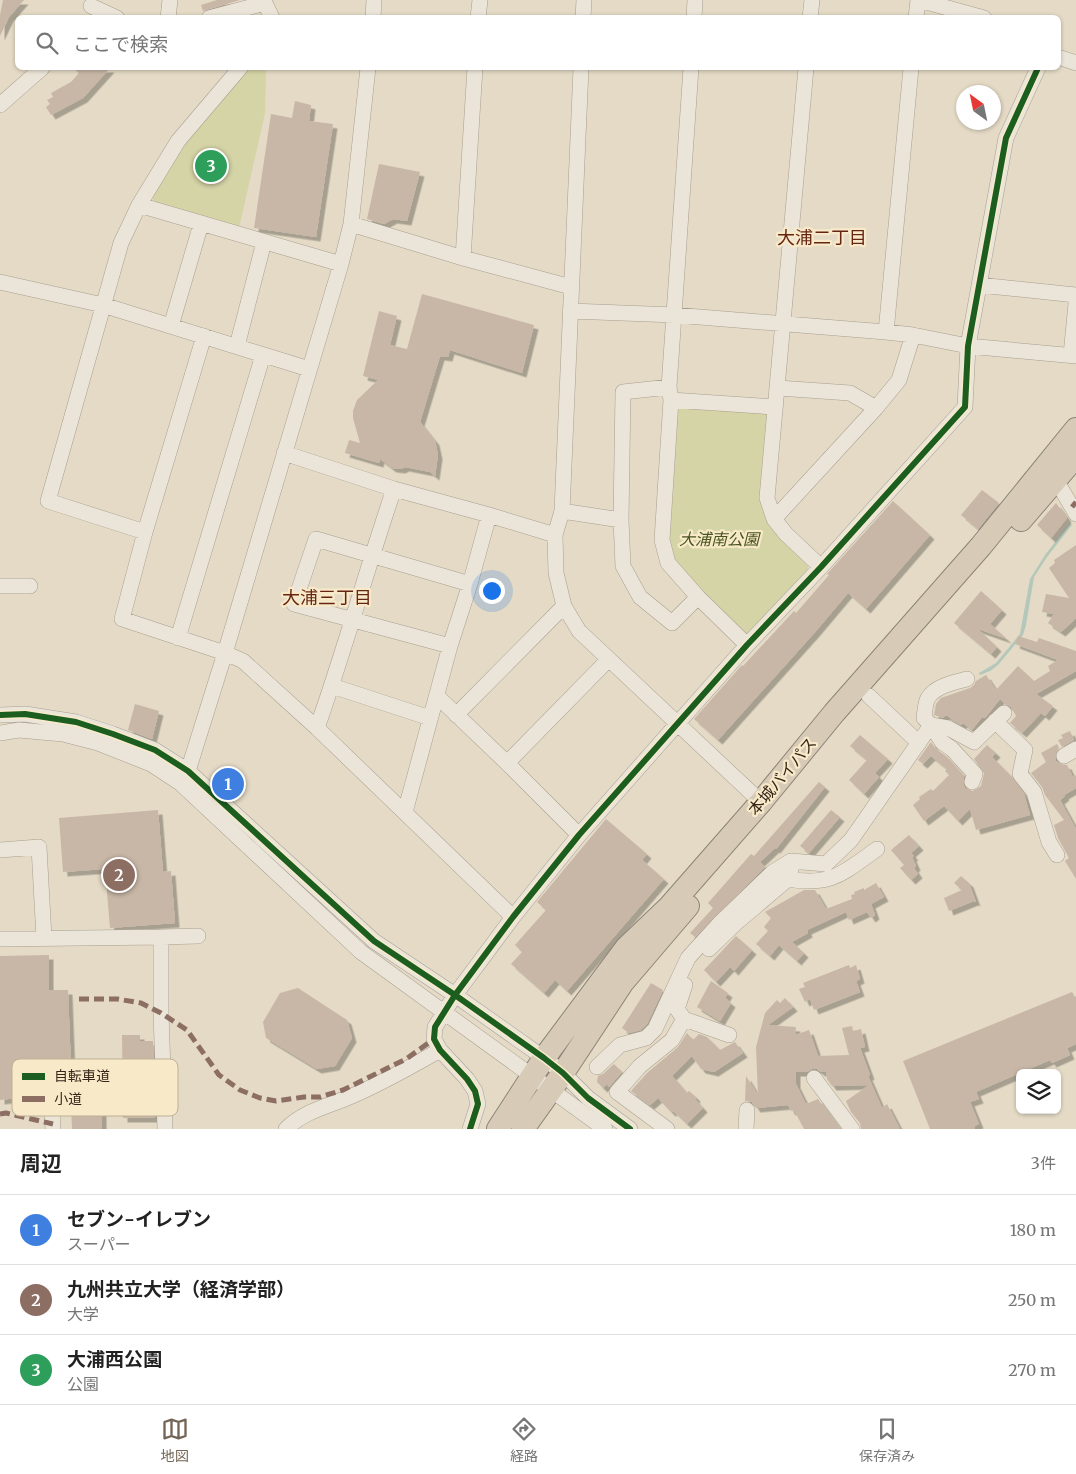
<!DOCTYPE html>
<html lang="ja">
<head>
<meta charset="utf-8">
<style>
  body { margin:0; font-family:Merriweather,"Noto Sans JP",serif; background:#f2f2f2; color:#222 }
  .controls { position:absolute; right:15px; bottom:15px; display:grid; overflow:hidden; border-radius:8px; box-shadow:0 1px 4px #0004 }
  .controls button { width:45px; height:45px; display:grid; place-items:center; padding:0; border:0; border-bottom:1px solid #e0e0e0; background:#fff; color:#222; font:25px sans-serif }
  .compass { position:absolute; left:956px; top:85px; width:45px; height:45px; border-radius:50%; background:#fff; box-shadow:0 1px 4px #0004; rotate:327deg }
  .you { position:absolute; left:491px; top:590px; width:18px; height:18px; margin:-12px; border:4px solid #fff; border-radius:50%; background:#1a73e8; box-shadow:0 0 0 8px #1a73e833 }
  .badge { display:grid; place-items:center; width:32px; height:32px; border-radius:50%; background:#736555; color:#fff; font-size:16px; font-weight:700 }
  .pin { position:absolute; translate:-50% -50%; border:2px solid #fff; box-shadow:0 1px 5px #0006 }
  .list { margin:0; padding:0; list-style:none }
  h2 { display:flex; justify-content:space-between; align-items:center; height:65px; margin:0; padding:0 20px; font-size:21px }
  h2 small { font-size:16px; font-weight:400; color:#767676 }
  .list li { display:grid; grid-template-columns:32px 1fr auto; gap:15px; align-items:center; box-sizing:border-box; height:70px; padding:0 20px; border-top:1px solid #e0e0e0 }
  .list b { display:block; font-size:19px; white-space:nowrap }
  .list p { margin:0; font-size:16px; white-space:nowrap; color:#767676 }
  .list em { font-size:16px; font-style:normal; color:#767676 }
  .icon { flex:none; width:28px; height:28px; fill:none; stroke:currentColor; stroke-width:2; stroke-linecap:round; stroke-linejoin:round }
  .map { position:relative; flex:none; width:1076px; height:1129px; overflow:hidden }
  .search { position:absolute; background:#fff; box-shadow:0 1px 4px #0004; left:15px; right:15px; top:15px; height:55px; display:flex; align-items:center; gap:12px; box-sizing:border-box; padding:0 18px; border-radius:8px; color:#767676; font-size:19px }
  .sheet { height:275px; background:#fff }
  nav { display:flex; justify-content:space-around; align-items:center; box-sizing:border-box; height:70px; border-top:1px solid #e0e0e0; background:#fff; font-size:14px; color:#767676 }
  nav a { display:grid; justify-items:center; gap:2px }
  nav .on { color:#736555 }
  .map>svg:first-child { display:block }
  .green { fill:#d5d4a6 }
  .water { fill:#b3c8ba }
  .building { fill:#c8b7a6; filter:url(#shadow) }
  .lines { fill:none; stroke-linecap:round; stroke-linejoin:round }
  .minor-casing { stroke:#a89f90; stroke-width:16 }
  .highway-casing { stroke:#8d8477; stroke-width:24 }
  .minor { stroke:#ebe5d9; stroke-width:15 }
  .highway { stroke:#d7cab7; stroke-width:22 }
  .quiet { stroke:#8d6e63; stroke-width:5; stroke-dasharray:10 5; stroke-linecap:butt }
  .cycleway-casing { stroke:#f8eac9; stroke-width:9 }
  .cycleway { stroke:#1b5e20; stroke-width:6 }
  .labels { text-anchor:middle; stroke-width:4.5; stroke-linejoin:round; paint-order:stroke }
  .park-label { font-size:16px; font-style:italic; fill:#47541e; stroke:#f8eac9 }
  .street-label { font-size:16px; fill:#362619; stroke:#f8eac9 }
  .neighbourhood-label { font-size:18px; fill:#662415; stroke:#f8eac9 }
  .key { fill:#f8eac9; stroke:#beaf94; stroke-width:1 }
  .key-label { font-size:14px; fill:#362619 }
</style>
</head>
<body>
<div class="map">
<svg width="1076" height="1129" viewBox="0 0 1076 1129">
  <defs>
    <filter id="shadow"><feDropShadow dx="4.5" dy="4.5" stdDeviation="0" flood-color="#0004"/></filter>
  </defs>
  <rect width="100%" height="100%" fill="#e4dac5"/>
  <!-- green -->
  <path class="green" d="M247,68H266L265,113L239,228L154,205L152,194L188,137Z
    M679,405L764,410L768,414L762,503C767,530 789,546 808,565V570L750,634L744,635L678,570L668,541L675,409Z"/>
  <!-- water -->
  <path class="water" d="M1070,523L1072,525L1047,557L1034,577L1026,625L1023,635L998,665L990,671L980,675L979,673L996,663L1020,634L1030,579L1045,555Z"/>
  <!-- building -->
  <path class="building" d="M3,0H24L9,17L0,36V15Z
    M217,0H240L203,11L201,5Z
    M73,68H110L83,98L51,115L46,107L50,104L47,100L53,97L51,93L71,82L79,73Z
    M295,101L311,105L309,121L333,124L316,237L254,228L271,114L292,118Z
    M379,164L420,172L407,221L393,219L384,224L367,219Z
    M422,294L534,325L522,373L450,350L448,357L440,356L420,422L435,441L438,455L435,476L430,472L405,467L401,469L392,468L380,459L379,463L345,453L349,440L360,443L353,418V411L357,400L378,380L363,376L379,311L397,316L390,345L407,349Z
    M982,490L999,503L978,529L961,515Z
    M893,501L930,535L866,609L848,593L816,631L718,740L694,719L742,665L743,666L794,611L796,613L829,575L827,574Z
    M1056,503L1067,518L1051,538L1037,525Z
    M1076,545V618L1061,632L1048,623L1054,614L1042,612L1046,594L1069,598L1049,568L1055,563L1054,560Z
    M981,591L1002,610L990,624L1007,639L978,629L997,647L991,654L954,623Z
    M1018,636L1037,642L1039,638L1076,651V671L1036,694L1053,706L1045,716L1041,713L1022,733L1010,723L1016,716L1011,707L1005,704L1000,699L985,718L982,717L972,730L963,723L961,725L946,715L943,718L934,715L936,704L941,698L970,688L974,685L976,681L986,675L996,690L1018,666L1034,681L1050,671L1048,666L1058,660L1015,644Z
    M135,704L159,711L152,739L128,730Z
    M1070,731L1074,740L1062,747L1058,740L1063,738L1061,735Z
    M860,735L888,759L875,773L879,777L864,794L849,780L867,760L850,746Z
    M931,742L936,749L946,756L964,776L963,783L965,788L973,791L981,786L984,773L974,759L987,745L996,753L992,757L1011,776L1024,794L1030,815L976,830L970,809L958,821L944,806L924,821L913,805L920,799L919,797L931,789L933,791L949,775L945,771L947,769L931,756L923,764L918,760Z
    M1057,744L1059,748L1055,756L1056,761L1060,764L1067,765L1073,777L1076,775V788L1064,795L1065,796L1060,800L1076,829V879L1065,861L1069,858L1058,838L1054,825L1064,820L1045,795L1042,787L1031,773L1046,762L1041,753Z
    M819,782L825,787L776,849L775,848L760,862L765,867L695,937L690,933L713,908L708,903L751,854L754,856Z
    M158,810L163,872L171,871L175,923L110,928L105,869L63,872L59,818Z
    M831,810L840,817L809,853L800,846Z
    M606,819L647,854L642,860L664,879L567,991L555,980L544,993L511,964L522,952L515,945L546,910L537,902Z
    M909,835L919,846L911,853L914,856L912,857L916,866L914,868L918,874L911,880L900,868L904,865L891,850Z
    M961,876L969,883L976,902L974,901L949,911L944,898L962,890L954,883Z
    M876,883L884,897L871,904L875,915L871,918L867,912L849,920L846,912L807,930L808,933L792,942L804,953L797,961L779,945L770,956L756,944L768,931L764,927L771,918L765,912L804,890H815L826,909L852,899L851,895L855,894L854,892L864,888V890Z
    M736,936L752,950L734,971L730,967L716,982L704,970Z
    M49,955V990H68L72,1096L25,1097L0,1100V956Z
    M849,965L850,968L856,965L860,979L856,981L860,992L814,1010L810,999L805,1002L799,989L805,987L803,983Z
    M711,981L728,993L725,998L731,1003L720,1021L697,1007Z
    M651,983L663,990L647,1024L641,1030L629,1033L622,1028Z
    M298,988L347,1020L352,1038L335,1066L317,1069L266,1038L263,1022L280,993Z
    M1072,992L1076,999V1044L1067,1048L1070,1055L1052,1063L1050,1060L976,1092L979,1099L970,1102L979,1124L974,1126L975,1129H930L903,1061Z
    M785,998L793,1007L768,1025L796,1027L795,1035L809,1030L818,1056L849,1055L842,1028L852,1026L853,1031L861,1029L865,1047L860,1048L870,1075L868,1076L882,1108L887,1104L900,1129H861L860,1123L851,1112L846,1101L869,1085L832,1086L827,1079L826,1072H821L817,1069H812L807,1072H796V1084L806,1104L818,1099L840,1129H804L794,1110L791,1111L788,1105L756,1108L752,1102L745,1101L746,1076L758,1095L756,1047L765,1013L777,1000L780,1003Z
    M687,1033L693,1040L699,1034L707,1037L720,1050L735,1042L743,1053L714,1072L701,1069L692,1056L672,1076L687,1093L689,1091L696,1097L695,1099L703,1108L687,1124L673,1111L671,1112L658,1098L650,1105L631,1091L647,1073L678,1047Z
    M122,1035H140V1041H153L155,1118H123Z
    M614,1064L622,1072L609,1087L607,1084L603,1088L597,1082L598,1076L603,1074Z
    M71,1104H102V1129H72Z"/>
  <g class="lines">
    <defs>
      <path id="minor" d="M919,0L984,18
        M91,6L117,18
        M168,18L170,0
        M209,18L265,3L272,18
        M373,18L374,0
        M478,18L480,0
        M583,18L584,0
        M694,18L695,0
        M810,18L812,0
        M916,18L918,0
        M1058,57L1076,63
        M691,68L669,387L671,400L662,540L668,563L698,597L747,645
        M806,68L767,498L774,519L786,534L821,567
        M0,105L42,68
        M139,205L341,264
        M351,224L463,258L571,287
        M463,258L475,68
        M0,282L103,305L309,369
        M979,285L1076,295
        M570,311L675,315L886,332L913,335L968,346L1076,356
        M171,326L201,224
        M886,332L911,68
        M204,336L145,532L122,619L225,653L243,661L317,728
        M237,346L264,242
        M1071,355L1076,304
        M669,387L623,392L621,520L623,566L640,597L672,623L698,597
        M778,388L850,393L876,408
        M671,400L775,407
        M284,453L394,489L489,515L555,535
        M1051,474L1056,480L1076,514
        M394,489C367,568 345,649 317,728L513,917
        M562,511L621,520
        M774,519L876,408L899,380L913,335
        M145,532L48,501L121,243L139,205L178,141L240,68
        M0,586H30
        M564,606L556,573L555,535L562,511L581,68
        M178,638L263,355
        M450,646L294,604L316,539L470,584
        M332,686L430,718
        M437,696L507,763L579,835
        M869,696L919,743
        M0,715L25,714L76,722L113,734L155,750L188,771L374,941L455,995L544,1058L563,1073L588,1098L630,1129
        M456,715L564,606L579,631L761,802
        M995,721L1025,750L1020,774L1034,792L1049,842L1057,855
        M931,725L948,728L974,742L1004,713
        M931,725L942,742L952,749L975,774L972,782
        M0,733L19,730L63,734L98,743L151,764L180,783L361,952L605,1129
        M1064,756L1076,749
        M507,763L608,660
        M180,783L188,771L225,653L341,264L351,224L368,68
        M405,812L450,646L470,584L489,515
        M0,850L39,847L44,938
        M791,870L788,879C832,887 844,872 877,849
        M161,937L198,936
        M0,939L161,937V1013L165,1129
        M709,949L736,923L788,879
        M685,985L677,1009L684,1019L729,1035
        M597,1067L620,1045L646,1038L655,1029L688,958L719,924L773,872L791,861L826,864L851,840L931,725L924,718C925,712 925,703 928,698C935,686 955,682 967,679
        M814,1078L852,1129
        M52,1111L53,1129
        M286,1129C303,1112 325,1107 347,1098C379,1085 410,1067 440,1050
        M470,1129L478,1104L475,1091L467,1079L440,1050L434,1039L435,1027L455,995L513,917L579,835L747,645L821,567L965,407L968,346L1006,138L1038,68
        M667,1129L617,1092L640,1066L672,1040L684,1019
        M746,1129L747,1110"/>
      <path id="highway" d="M1021,520L1076,456
        M498,1129L544,1058L626,948L669,907L761,802L834,713L981,546L1076,429
        M523,1129L563,1073L623,982L688,906"/>
    </defs>
    <!-- minor casing -->
    <use href="#minor" class="minor-casing"/>
    <!-- highway casing -->
    <use href="#highway" class="highway-casing"/>
    <!-- minor -->
    <use href="#minor" class="minor"/>
    <!-- highway -->
    <use href="#highway" class="highway"/>
    <!-- quiet -->
    <path class="quiet" d="M1072,507L1076,502
      M79,999H117L141,1003L161,1013L187,1030L219,1075L240,1090L260,1098L276,1101L304,1097H320L343,1090L406,1059L434,1039
      M0,1114L6,1113L53,1124"/>
    <defs>
      <path id="cycleway" d="M0,715L25,714L76,722L113,734L155,750L188,771L374,941L455,995L544,1058L563,1073L588,1098L630,1129
        M470,1129L478,1104L475,1091L467,1079L440,1050L434,1039L435,1027L455,995L513,917L579,835L747,645L821,567L965,407L968,346L1006,138L1038,68"/>
    </defs>
    <!-- cycleway casing -->
    <use href="#cycleway" class="cycleway-casing"/>
    <!-- cycleway -->
    <use href="#cycleway" class="cycleway"/>
  </g>
  <g class="labels">
    <!-- park labels -->
    <g class="park-label">
      <text x="719" y="545">大浦南公園</text>
    </g>
    <!-- street labels -->
    <g class="street-label">
      <text transform="translate(782 776) rotate(-50)" y="6">本城バイパス</text>
    </g>
    <!-- neighbourhood labels -->
    <g class="neighbourhood-label">
      <text x="822" y="244">大浦二丁目</text>
      <text x="327" y="604">大浦三丁目</text>
    </g>
  </g>
  <!-- legend -->
  <rect x="12" y="1059" width="166" height="57" rx="8" class="key"/>
  <rect x="22" y="1073" width="23" height="7" fill="#1b5e20"/>
  <rect x="22" y="1096" width="23" height="6" fill="#8d6e63"/>
  <g class="key-label">
    <text x="54" y="1081">自転車道</text>
    <text x="54" y="1104">小道</text>
  </g>
</svg>
<div class="controls">
<button><svg class="icon" aria-label="layers" viewBox="0 0 24 24"><path d="M12 4l9 5-9 5-9-5zM3 14l9 5 9-5"/></svg></button>
</div>
<svg class="compass" viewBox="-18 -18 36 36"><path d="M0-13l5 13h-10z" fill="#e53935"/><path d="M0 13l5-13h-10z" fill="#767676"/></svg>
<div class="you"></div>
<div class="pin badge" style="left:228px;top:784px;background:#3f7fe0">1</div>
<div class="pin badge" style="left:119px;top:875px;background:#8d6e63">2</div>
<div class="pin badge" style="left:211px;top:166px;background:#2e9e5b">3</div>
<div class="search"><svg class="icon" aria-label="search" viewBox="0 0 24 24"><circle cx="10" cy="10" r="6"/><path d="M15 15l6 6"/></svg>ここで検索</div>
</div>
<section class="sheet">
<h2>周辺<small>3件</small></h2>
<ul class="list">
<li><span class="badge" style="background:#3f7fe0">1</span><div><b>セブン-イレブン</b><p>スーパー</p></div><em>180 m</em></li>
<li><span class="badge" style="background:#8d6e63">2</span><div><b>九州共立大学（経済学部）</b><p>大学</p></div><em>250 m</em></li>
<li><span class="badge" style="background:#2e9e5b">3</span><div><b>大浦西公園</b><p>公園</p></div><em>270 m</em></li>
</ul>
</section>
<nav>
<a class="on"><svg class="icon" aria-label="map" viewBox="0 0 24 24"><path d="M3 6l6-2 6 2 6-2v14l-6 2-6-2-6 2zM9 4v14M15 6v14"/></svg>地図</a>
<a><svg class="icon" aria-label="directions" viewBox="0 0 24 24"><path d="M12 3l9 9-9 9-9-9zM9 14v-3h6M13 9l2 2-2 2"/></svg>経路</a>
<a><svg class="icon" aria-label="saved" viewBox="0 0 24 24"><path d="M7 4h10v16l-5-4-5 4z"/></svg>保存済み</a>
</nav>
</body>
</html>
